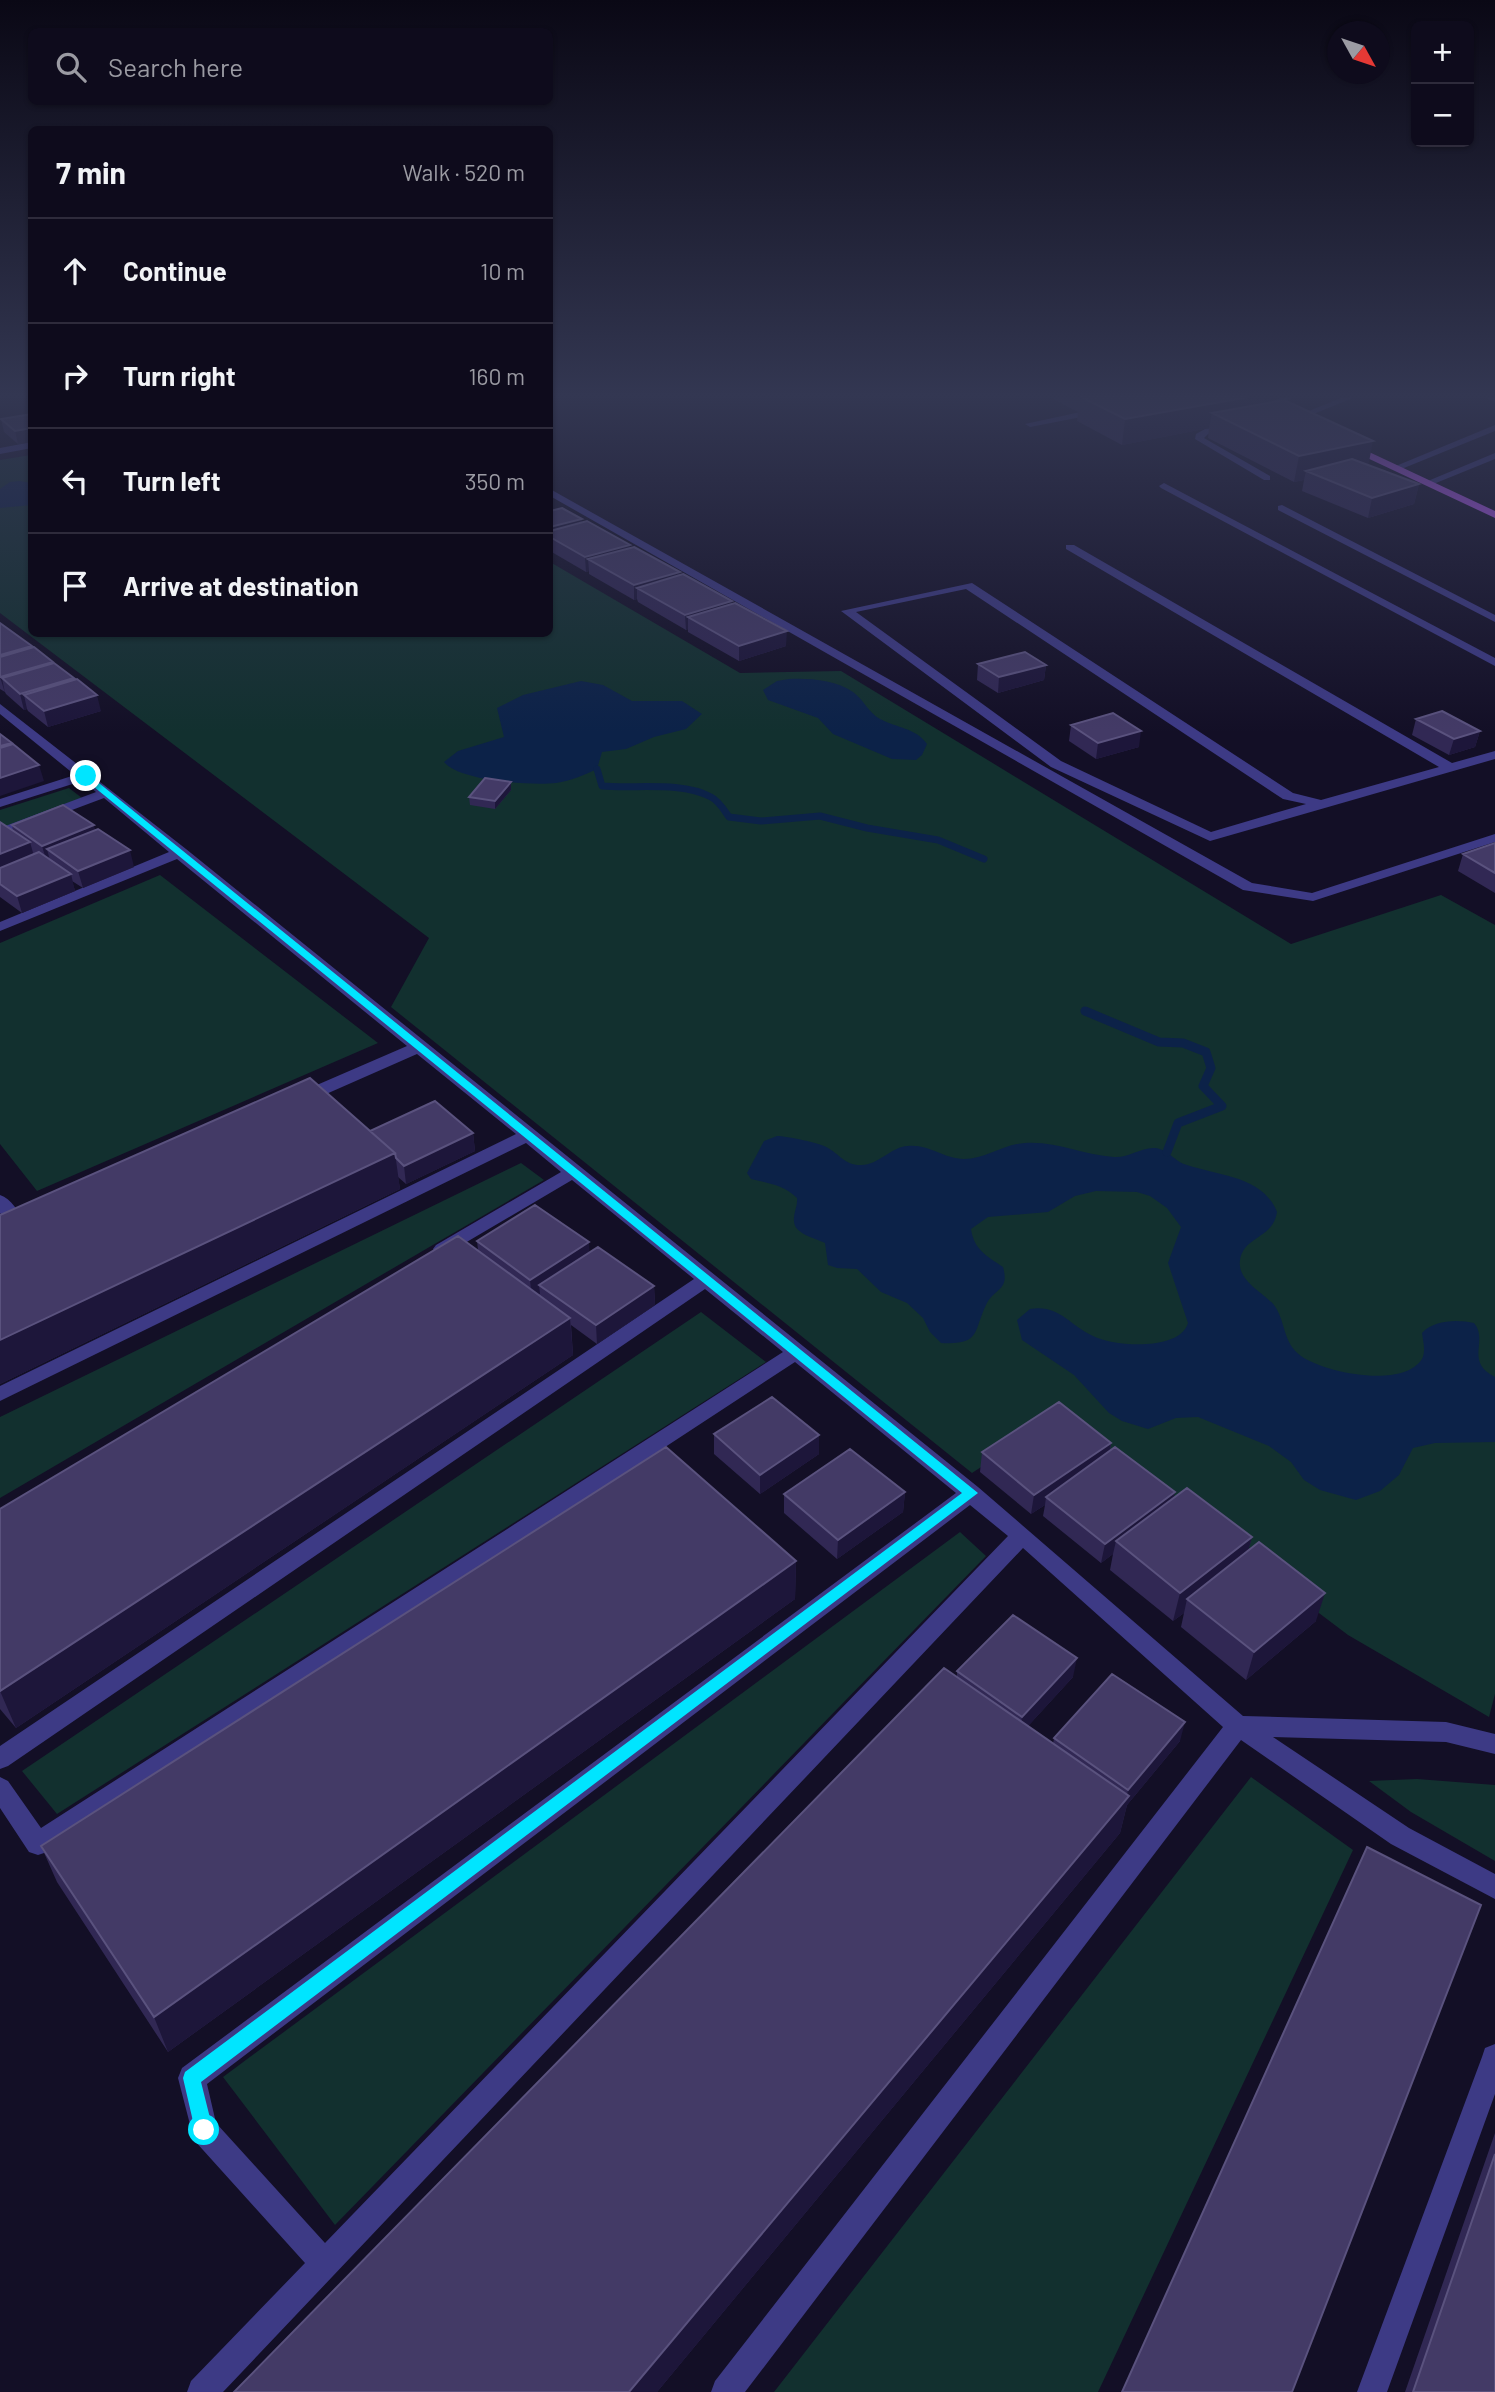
<!DOCTYPE html>
<html lang="en">
<head>
<meta charset="utf-8">
<style>
  body { margin:0; font-family:Barlow,sans-serif; background:#1c1929; color:#f1f3f6 }
  .controls { position:absolute; right:21px; top:21px; display:grid; overflow:hidden; border-radius:10px; box-shadow:0 2px 5px #0004 }
  .controls button { width:63px; height:63px; display:grid; place-items:center; padding:0; border:0; border-bottom:2px solid #2e2b3b; background:#0e0b1c; color:#f1f3f6; font:35px sans-serif }
  .compass { position:absolute; left:1327px; top:21px; width:63px; height:63px; border-radius:50%; background:#0e0b1c; box-shadow:0 2px 5px #0004; rotate:130deg }
  .stop { position:absolute; width:21px; height:21px; margin:-16px; border:5px solid #00e5ff; border-radius:50%; background:#fff }
  .stop.end { background:#00e5ff; border-color:#fff; box-shadow:0 2px 7px #0008 }
  .list { margin:0; padding:0; list-style:none }
  h2 { display:flex; justify-content:space-between; align-items:center; height:91px; margin:0; padding:0 28px; font-size:30px }
  h2 small { font-size:23px; font-weight:400; color:#9b9ba3 }
  .list li { display:grid; grid-template-columns:46px 1fr auto; gap:21px; align-items:center; box-sizing:border-box; height:105px; padding:0 28px; border-top:2px solid #2e2b3b }
  .list b { display:block; font-size:26px; white-space:nowrap }
  .list em { font-size:23px; font-style:normal; color:#9b9ba3 }
  .icon { flex:none; width:38px; height:38px; fill:none; stroke:currentColor; stroke-width:2; stroke-linecap:round; stroke-linejoin:round }
  .map { position:relative; flex:none; width:1495px; height:2392px; overflow:hidden }
  .search { position:absolute; background:#0e0b1c; box-shadow:0 2px 5px #0004; left:28px; top:28px; width:525px; height:77px; display:flex; align-items:center; gap:18px; box-sizing:border-box; padding:0 24px; border-radius:10px; color:#9b9ba3; font-size:26px }
  .panel { position:absolute; background:#0e0b1c; box-shadow:0 2px 5px #0004; left:28px; top:126px; width:525px; height:511px; border-radius:10px }
  .map>svg:first-child { display:block }
  .green { fill:#12302f }
  .water { fill:#0c2248 }
  .lines { fill:none; stroke-linecap:round; stroke-linejoin:round }
  .stream-far1 { stroke:#0c2248; stroke-width:7 }
  .stream { stroke:#0c2248; stroke-width:9 }
  .minor { fill:#3d3a85; fill-rule:evenodd }
  .major { fill:#c25bff; fill-rule:evenodd }
  .wall { fill:#312854 }
  .shaded-wall { fill:#1d163a }
  .building { fill:#433a66; stroke:#5a527e; stroke-width:2 }
  .route { fill:#00e5ff }
</style>
</head>
<body>
<div class="map">
<svg width="1495" height="2392" viewBox="0 0 1495 2392">
  <rect width="100%" height="100%" fill="#130f26"/>
  <!-- green -->
  <path class="green" d="M31,455L32,634H550V562L740,673L841,671L1291,944L1441,895L1495,925V1694L1489,1717L1348,1635L1059,1416L972,1473L391,1007L429,938L0,613V460Z
    M69,788L82,798L0,829V810Z
    M160,875L378,1043L37,1191L0,1144V943Z
    M521,1163L544,1180L0,1498V1417Z
    M701,1312L766,1362L57,1814L22,1771Z
    M960,1532L986,1556L335,2225L223,2077Z
    M1251,1777L1353,1850L1098,2392H774Z
    M1417,1779L1495,1785V1861L1411,1812L1369,1781Z"/>
  <!-- water -->
  <path class="water" d="M20,481L31,483V505L0,508V489L10,482Z
    M789,679C809,678 836,680 853,692C863,699 869,713 880,719C897,728 916,728 927,744L922,755L916,760L892,759L833,734L818,718L768,700L763,690L777,681Z
    M581,681L603,685L632,701H682L702,714L686,729L654,737L626,749L602,752L597,769C584,775 571,781 556,783C533,786 459,781 444,762L458,751L504,737L497,708L523,695Z
    M777,1136C786,1136 821,1143 828,1148C839,1154 845,1165 860,1165C878,1166 890,1147 908,1146C929,1144 944,1159 964,1159C986,1159 1004,1144 1025,1143C1057,1141 1083,1155 1114,1157C1129,1158 1141,1147 1155,1148C1168,1149 1175,1162 1187,1165C1219,1176 1263,1176 1277,1212C1273,1239 1244,1236 1240,1260C1237,1281 1263,1292 1274,1305C1286,1321 1282,1342 1301,1356C1325,1373 1403,1389 1422,1359C1426,1351 1423,1341 1422,1333C1433,1320 1458,1319 1474,1323C1489,1341 1464,1361 1495,1377V1442L1435,1443L1413,1448L1399,1475L1380,1491L1356,1500L1320,1490L1304,1480L1291,1462L1269,1446L1198,1417L1176,1418L1148,1429L1122,1421L1109,1413L1074,1375L1022,1340L1017,1320L1030,1309C1059,1304 1069,1325 1093,1336C1114,1347 1180,1351 1188,1323L1168,1263L1181,1227L1167,1208L1150,1196L1137,1192L1096,1191L1075,1196L1048,1212L988,1217L971,1229C974,1250 987,1256 1003,1267C1010,1291 994,1288 986,1305C973,1332 981,1345 941,1343L930,1332L923,1318L907,1303L881,1292L857,1269L837,1268L828,1265L825,1243C815,1238 794,1234 794,1221C793,1213 798,1206 797,1198C784,1185 768,1183 751,1179L747,1173L764,1141Z"/>
  <g class="lines">
    <!-- stream-far1 -->
    <path class="stream-far1" d="M597,769L602,786C636,789 680,781 711,797C719,801 724,810 729,817L761,821L820,816L867,828L938,840L984,859"/>
    <!-- stream -->
    <path class="stream" d="M1085,1011L1159,1042L1183,1043L1206,1052L1211,1068L1203,1086L1222,1106L1178,1123L1167,1152"/>
    <!-- minor -->
    <path class="minor" d="M1282,397H1294L1269,409L1262,407Z
      M1343,397H1355L1294,422L1287,420Z
      M1485,397H1495V402Z
      M1099,408L1103,411L1102,413L1030,427L1025,424Z
      M1232,425L1235,426V430L1208,434L1204,438L1270,476V480H1264L1195,439L1196,434L1205,429Z
      M1495,425V431L1399,470L1391,468Z
      M32,442V448L0,454V448Z
      M1495,453V459L1431,485L1423,483Z
      M1164,483L1495,658V666L1161,488L1159,486Z
      M550,489L1252,883L1312,893L1495,834V842L1313,901L1243,890L550,496Z
      M1282,505L1495,615V622L1278,510V506Z
      M1066,545H1074L1452,763L1495,751V759L1210,841L1051,767L841,611L972,583L1293,793L1321,800L1439,767L1066,549ZM966,589L1283,799L1306,804L1211,832L1061,761L856,612Z
      M0,704L186,849L978,1487L1243,1716L1446,1722L1495,1734V1754L1446,1742L1273,1737L1409,1828L1495,1874V1899L1391,1844L1241,1740L745,2392H711L715,2381L1223,1727L1023,1548L223,2392H187L191,2381L305,2263L194,2140L178,2078L182,2068L956,1493L795,1362L47,1852L38,1855L29,1852L0,1808V1777L8,1781L41,1828L783,1352L705,1289L8,1766L0,1769V1746L694,1279L572,1180L448,1253H436L433,1249L436,1245L561,1172L526,1143L0,1401V1386L516,1134L417,1054L308,1102H296L294,1098L296,1094L407,1046L177,859L0,931V922L169,852L104,798L0,837V828L96,792L82,781L0,807V799L75,775L0,714ZM970,1505L1008,1536L325,2243L216,2123L207,2084Z
      M0,1195C11,1198 19,1213 25,1222L22,1226H10L0,1213Z
      M1495,2044V2094L1387,2392H1357L1482,2057L1485,2048Z"/>
    <!-- major -->
    <path class="major" d="M1346,444H1352L1495,511V518L1346,448Z"/>
  </g>
  <!-- wall -->
  <path class="wall" d="M1049,397H1271L1270,403L1368,465L1419,484L1414,504L1368,518L1302,491L1304,480L1294,482L1208,438L1209,428L1122,445L1077,421L1078,412Z
    M32,414V442L18,444L4,432L1,419Z
    M550,511L583,522L680,575L732,601V604L786,646L739,661L688,632V629L686,630L638,602L637,599L634,600L589,574V571L586,572L550,551Z
    M0,623L32,646L33,648L74,680L101,711L48,727L28,711L27,709L24,710L6,694L5,692L0,689Z
    M978,664L1046,665L1044,680L998,693L977,680Z
    M1416,719L1480,731L1475,747L1449,755L1412,735Z
    M1071,725L1139,747L1096,759L1069,741Z
    M511,782V790L495,809L470,805L469,797Z
    M0,822L13,831L12,825L95,830L134,867L83,888L72,881L75,891L22,913L0,897Z
    M1495,843V893L1458,871L1463,854Z
    M370,1131L473,1133L475,1151L406,1184L398,1177L400,1189L0,1384V1215Z
    M477,1241L590,1252L654,1286L655,1305L597,1344L571,1325L573,1355L16,1728L0,1709V1509L478,1250Z
    M714,1434L819,1454L760,1494L714,1454Z
    M1111,1443L1110,1451L1173,1499L1252,1537L1248,1551L1316,1621L1246,1680L1181,1627L1184,1613L1173,1621L1110,1570L1113,1554L1101,1563L1043,1516L1045,1505L1031,1514L980,1472L982,1452Z
    M905,1492L903,1512L837,1559L784,1513V1494Z
    M796,1561L795,1599L168,2052L57,1882L41,1846Z
    M957,1671L1073,1677L1028,1726L1053,1744L1054,1738L1180,1741L1127,1805L1120,1833L657,2392H234L957,1677Z
    M1495,2133V2392H1405Z"/>
  <!-- shaded-wall -->
  <path class="shaded-wall" d="M1249,397H1271L1267,418L1212,413L1209,428L1122,445L1125,419Z
    M32,428V442L18,444L15,431Z
    M1373,441L1368,467L1306,471L1304,480L1294,482L1299,456Z
    M1419,484L1414,504L1368,518L1372,498Z
    M582,519L583,533L550,537V527Z
    M630,545L631,559H588L589,571L586,572L585,557Z
    M680,572V587L637,588V599L634,600V585Z
    M732,601V616L688,617V629L686,630L685,615Z
    M787,631L786,646L739,661V646Z
    M32,646L36,661L0,671V655Z
    M53,662L57,677L2,678L5,693L0,677Z
    M1046,665L1044,680L998,693L999,677Z
    M74,678L77,694L24,695L27,709L24,710L20,694Z
    M97,695L101,711L48,727L44,711Z
    M1141,731L1139,747L1096,759L1098,743Z
    M1480,731L1475,747L1449,755L1454,739Z
    M39,765L44,781L0,796V778Z
    M511,782V790L495,809V801Z
    M94,825L98,842L47,849L50,861L47,863L42,846Z
    M30,842L37,867L0,882V854Z
    M130,850L134,867L83,888L78,871Z
    M71,874L75,891L22,913L17,896Z
    M473,1133L475,1151L406,1184L404,1166Z
    M395,1153L400,1189L0,1384V1340Z
    M589,1242L590,1261L539,1285L540,1294L532,1299L530,1280Z
    M654,1286L655,1305L597,1344L596,1325Z
    M570,1318L573,1355L16,1728L0,1691Z
    M819,1435V1454L760,1494V1475Z
    M1111,1443L1108,1462L1046,1497L1045,1505L1031,1514L1034,1495Z
    M905,1492L903,1512L837,1559L838,1540Z
    M1175,1492L1171,1511L1116,1541L1113,1554L1101,1563L1105,1544Z
    M1252,1537L1244,1566L1187,1599L1184,1613L1173,1621L1180,1593Z
    M796,1561L795,1599L168,2052L154,2017Z
    M1325,1593L1316,1621L1246,1680L1254,1652Z
    M1077,1658L1073,1677L1019,1736L1022,1717Z
    M1185,1722L1180,1741L1127,1805L1120,1833L657,2392H629L1126,1800L1128,1790Z"/>
  <!-- building -->
  <path class="building" d="M1081,397H1249L1125,419Z
    M1284,400L1373,441L1299,456L1212,413Z
    M32,414V428L15,431L1,419Z
    M1352,459L1419,484L1372,498L1306,471Z
    M562,508L582,519L550,527V511Z
    M587,521L630,545L585,557L550,537V531Z
    M634,547L680,572L634,585L588,559Z
    M683,574L732,601L685,615L637,588Z
    M735,603L787,631L739,646L688,617Z
    M0,623L32,646L0,655Z
    M34,647L53,662L0,677V657Z
    M1025,652L1046,665L999,677L978,664Z
    M54,663L74,678L20,694L2,678Z
    M77,679L97,695L44,711L24,695Z
    M1442,711L1480,731L1454,739L1416,719Z
    M1113,713L1141,731L1098,743L1071,725Z
    M0,734L12,743L0,746Z
    M13,744L39,765L0,778V748Z
    M485,778L511,782L495,801L469,797Z
    M63,805L94,825L42,846L12,825Z
    M0,822L30,842L0,854Z
    M98,829L130,850L78,871L47,849Z
    M1495,843V873L1463,854Z
    M39,852L71,874L17,896L0,884V868Z
    M310,1078L395,1153L0,1340V1215Z
    M435,1101L473,1133L404,1166L396,1158L395,1153L370,1131Z
    M535,1205L589,1242L530,1280L477,1241Z
    M458,1236L570,1318L0,1691V1509Z
    M598,1247L654,1286L596,1325L539,1285Z
    M772,1397L819,1435L760,1475L714,1434Z
    M1059,1402L1111,1443L1034,1495L982,1452Z
    M666,1447L796,1561L154,2017L41,1846Z
    M1115,1447L1175,1492L1105,1544L1046,1497Z
    M850,1449L905,1492L838,1540L784,1494Z
    M1187,1488L1252,1537L1180,1593L1116,1541Z
    M1259,1542L1325,1593L1254,1652L1187,1599Z
    M1013,1615L1077,1658L1022,1717L957,1671Z
    M944,1668L1129,1796L629,2392H234Z
    M1112,1674L1185,1722L1128,1790L1054,1738Z
    M1367,1847L1481,1905L1292,2392H1122Z
    M1495,2154V2392H1413Z"/>
  <!-- sky -->
  <linearGradient id="sky" x2="0" y2="1"><stop stop-color="#0a0815"/><stop offset="0.54" stop-color="#333752"/><stop offset="1" stop-color="#333752" stop-opacity="0"/></linearGradient>
  <rect width="1495" height="732" fill="url(#sky)"/>
  <!-- route -->
  <path class="route" d="M83,775H89L978,1493L201,2082L213,2130L211,2137L204,2139L198,2137L195,2130L183,2078L185,2072L962,1493L83,778Z"/>
</svg>
<div class="controls">
<button>+</button>
<button>−</button>
</div>
<svg class="compass" viewBox="-18 -18 36 36"><path d="M0-13l5 13h-10z" fill="#e53935"/><path d="M0 13l5-13h-10z" fill="#9b9ba3"/></svg>
<div class="stop" style="left:204px;top:2130px"></div>
<div class="stop end" style="left:86px;top:776px"></div>
<div class="search"><svg class="icon" aria-label="search" viewBox="0 0 24 24"><circle cx="10" cy="10" r="6"/><path d="M15 15l6 6"/></svg>Search here</div>
<section class="panel">
<h2>7 min<small>Walk · 520 m</small></h2>
<ul class="list">
<li><svg class="icon" aria-label="ahead" viewBox="0 0 24 24"><path d="M12 20V5M6 11l6-6 6 6"/></svg><div><b>Continue</b></div><em>10 m</em></li>
<li><svg class="icon" aria-label="right" viewBox="0 0 24 24"><path d="M7 20v-9h11M14 6l5 5-5 5"/></svg><div><b>Turn right</b></div><em>160 m</em></li>
<li><svg class="icon" aria-label="left" viewBox="0 0 24 24"><path d="M17 20v-9H6M10 6l-5 5 5 5"/></svg><div><b>Turn left</b></div><em>350 m</em></li>
<li><svg class="icon" aria-label="arrive" viewBox="0 0 24 24"><path d="M6 21V4h12l-3 4 3 4H6"/></svg><div><b>Arrive at destination</b></div></li>
</ul>
</section>
</div>
</body>
</html>
